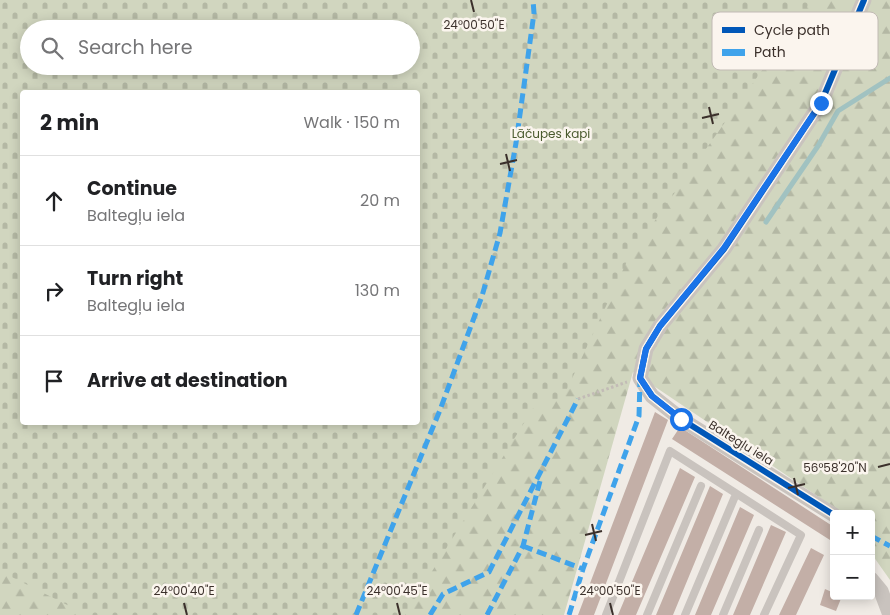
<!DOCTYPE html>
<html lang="en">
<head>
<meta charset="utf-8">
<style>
  body { margin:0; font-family:Poppins,sans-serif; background:#f6f6f6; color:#202124 }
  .controls { position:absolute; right:15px; bottom:15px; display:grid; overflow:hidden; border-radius:5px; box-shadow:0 2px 12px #0003 }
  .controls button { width:45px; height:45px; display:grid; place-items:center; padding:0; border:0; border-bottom:1px solid #e0e0e0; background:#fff; color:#202124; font:25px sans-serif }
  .stop { position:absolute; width:15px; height:15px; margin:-11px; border:4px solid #1a73e8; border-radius:50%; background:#fff }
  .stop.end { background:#1a73e8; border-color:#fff; box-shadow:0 1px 5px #0008 }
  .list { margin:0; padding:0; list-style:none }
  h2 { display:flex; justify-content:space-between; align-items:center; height:65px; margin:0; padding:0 20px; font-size:21px }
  h2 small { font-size:16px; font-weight:400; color:#757577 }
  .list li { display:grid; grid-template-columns:32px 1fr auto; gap:15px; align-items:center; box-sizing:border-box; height:90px; padding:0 20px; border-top:1px solid #e0e0e0 }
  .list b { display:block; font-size:19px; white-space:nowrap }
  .list p { margin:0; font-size:16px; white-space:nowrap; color:#757577 }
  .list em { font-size:16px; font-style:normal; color:#757577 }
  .icon { flex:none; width:28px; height:28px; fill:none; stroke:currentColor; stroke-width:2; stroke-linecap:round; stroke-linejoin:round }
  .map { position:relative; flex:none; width:890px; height:615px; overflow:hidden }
  .search { position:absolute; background:#fff; box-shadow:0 2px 12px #0003; left:20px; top:20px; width:400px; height:55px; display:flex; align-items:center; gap:12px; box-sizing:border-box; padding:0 18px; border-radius:28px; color:#757577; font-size:19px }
  .panel { position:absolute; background:#fff; box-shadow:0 2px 12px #0003; left:20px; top:90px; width:400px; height:335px; border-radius:5px }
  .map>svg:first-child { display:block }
  .forest { fill:url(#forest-firs); fill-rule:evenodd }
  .cemetery { fill:url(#cemetery-stones); fill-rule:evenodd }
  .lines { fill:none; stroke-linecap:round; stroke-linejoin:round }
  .stream { stroke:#a1c2c1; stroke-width:5 }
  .building { fill:#c3afa7 }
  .path { stroke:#c2bbb6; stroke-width:3; stroke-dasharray:2.5 2.5; stroke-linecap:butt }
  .lane { stroke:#c9c3be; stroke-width:8 }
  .street { stroke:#c9c3be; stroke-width:15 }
  .quiet { stroke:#3fa3eb; stroke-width:5; stroke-dasharray:10 5; stroke-linecap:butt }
  .cycleway-casing { stroke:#fbf5ee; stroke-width:9 }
  .cycleway { stroke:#0057b8; stroke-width:6 }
  .route { stroke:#1a73e8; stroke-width:6 }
  .ticks { fill:none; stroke:#3b302b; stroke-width:2 }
  .labels { text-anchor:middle; stroke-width:5; stroke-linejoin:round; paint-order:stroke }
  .park-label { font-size:12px; fill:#4a5a2e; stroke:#fbf5ee }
  .street-label { font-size:12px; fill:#3b302b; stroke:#fbf5ee }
  .key { fill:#fbf5ee; stroke:#c1bab4; stroke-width:1 }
  .key-label { font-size:14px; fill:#3b302b }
  .ticks-label { font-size:12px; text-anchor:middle; fill:#3b302b; stroke:#fbf5ee; stroke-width:5; stroke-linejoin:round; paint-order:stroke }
</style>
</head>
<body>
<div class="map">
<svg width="890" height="615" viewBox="0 0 890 615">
  <defs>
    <pattern id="forest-firs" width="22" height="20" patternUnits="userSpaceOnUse" patternTransform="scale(1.25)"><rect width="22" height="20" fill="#d1d6bf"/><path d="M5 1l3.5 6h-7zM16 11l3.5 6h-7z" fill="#b4b8a4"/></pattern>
    <pattern id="cemetery-stones" width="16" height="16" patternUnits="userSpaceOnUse" patternTransform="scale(1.25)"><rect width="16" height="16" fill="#d1d6bf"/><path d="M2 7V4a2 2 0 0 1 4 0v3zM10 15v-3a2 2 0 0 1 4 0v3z" fill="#b4b8a4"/></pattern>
  </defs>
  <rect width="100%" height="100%" fill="#f0ebe5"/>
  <!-- forest -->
  <path class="forest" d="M0,0H890V580L871,553V514H844L633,372L564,615H0ZM29,29H411V66H29ZM22,92H418V422H22Z"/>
  <!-- cemetery -->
  <path class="cemetery" d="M0,0H812L629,257L561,402L540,397L405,615H87L0,571ZM29,29H411V66H29ZM22,92H418V422H22Z"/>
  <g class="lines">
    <!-- stream -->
    <path class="stream" d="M766,222L818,146L838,111L890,78"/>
  </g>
  <!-- building -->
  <path class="building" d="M655,412L668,420L594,615H578Z
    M680,427L834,527V534L830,540L672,439Z
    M680,468L695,477L636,615H618Z
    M710,486L723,494L673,615H656Z
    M740,507L754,515L711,615H695Z
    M771,525L786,532L750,615H733Z
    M811,548L824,555L796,615H779Z
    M825,589L834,593V596H842L836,611L820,605Z"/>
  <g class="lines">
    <!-- path -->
    <path class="path" d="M578,399L627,382"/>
    <!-- lane -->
    <path class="lane" d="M606,615L670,451L801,535L764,615
      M647,615L701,486
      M685,615L736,494
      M723,615L759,530"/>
    <!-- street -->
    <path class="street" d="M834,515L681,419L652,396L640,378L646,349L660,326L724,249L821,103L864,0
      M871,579L881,591L890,615"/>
    <!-- quiet -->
    <path class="quiet" d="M871,536L890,546
      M523,546L583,569
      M356,615L440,410L482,296L500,233L516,143L534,13L533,0
      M430,615L443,594L489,572L578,399
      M487,615L523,546L540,481
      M569,615L583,569L639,416L640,380"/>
    <defs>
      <path id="cycleway" d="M834,515L681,419L652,396L640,378L646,349L660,326L724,249L821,103L864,0"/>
    </defs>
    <!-- cycleway casing -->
    <use href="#cycleway" class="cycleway-casing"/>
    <!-- cycleway -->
    <use href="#cycleway" class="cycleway"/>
  </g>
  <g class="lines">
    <!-- route -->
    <path class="route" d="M681,419L652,396L640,378L646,349L660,326L724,248L821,103"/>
  </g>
  <!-- ticks -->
  <path class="ticks" d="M471,0L474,12M709,107L713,124M702,118L719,114M506,154L510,171M500,164L517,160M878,467L890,464M794,478L798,495M788,488L805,484M592,524L596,541M585,535L602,531M184,603L187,615M397,603L400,615M610,603L613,615"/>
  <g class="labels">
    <!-- park labels -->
    <g class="park-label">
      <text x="551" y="138">Lāčupes kapi</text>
    </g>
    <!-- street labels -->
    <g class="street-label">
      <text transform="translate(741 443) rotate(32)" y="4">Baltegļu iela</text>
    </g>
  </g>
  <!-- legend -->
  <rect x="712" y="12" width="166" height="58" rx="8" class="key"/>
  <rect x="722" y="27" width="23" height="6" fill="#0057b8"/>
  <rect x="722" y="49" width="23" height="7" fill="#3fa3eb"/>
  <g class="key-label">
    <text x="754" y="35">Cycle path</text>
    <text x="754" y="57">Path</text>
  </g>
  <g class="ticks-label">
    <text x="474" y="29">24°00'50"E</text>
    <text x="835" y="472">56°58'20"N</text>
    <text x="184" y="595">24°00'40"E</text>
    <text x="397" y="595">24°00'45"E</text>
    <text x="610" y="595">24°00'50"E</text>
  </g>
</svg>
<div class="controls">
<button>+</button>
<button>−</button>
</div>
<div class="stop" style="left:681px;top:419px"></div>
<div class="stop end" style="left:821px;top:103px"></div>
<div class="search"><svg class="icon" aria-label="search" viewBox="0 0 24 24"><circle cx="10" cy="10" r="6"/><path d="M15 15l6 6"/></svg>Search here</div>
<section class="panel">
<h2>2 min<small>Walk · 150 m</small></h2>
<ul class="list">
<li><svg class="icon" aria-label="ahead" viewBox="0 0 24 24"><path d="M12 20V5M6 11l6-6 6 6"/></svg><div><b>Continue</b><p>Baltegļu iela</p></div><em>20 m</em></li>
<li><svg class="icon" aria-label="right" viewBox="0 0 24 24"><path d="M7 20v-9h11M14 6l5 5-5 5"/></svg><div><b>Turn right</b><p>Baltegļu iela</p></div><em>130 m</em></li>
<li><svg class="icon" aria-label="arrive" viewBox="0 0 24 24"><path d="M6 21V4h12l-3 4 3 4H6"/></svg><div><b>Arrive at destination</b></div></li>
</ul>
</section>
</div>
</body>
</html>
